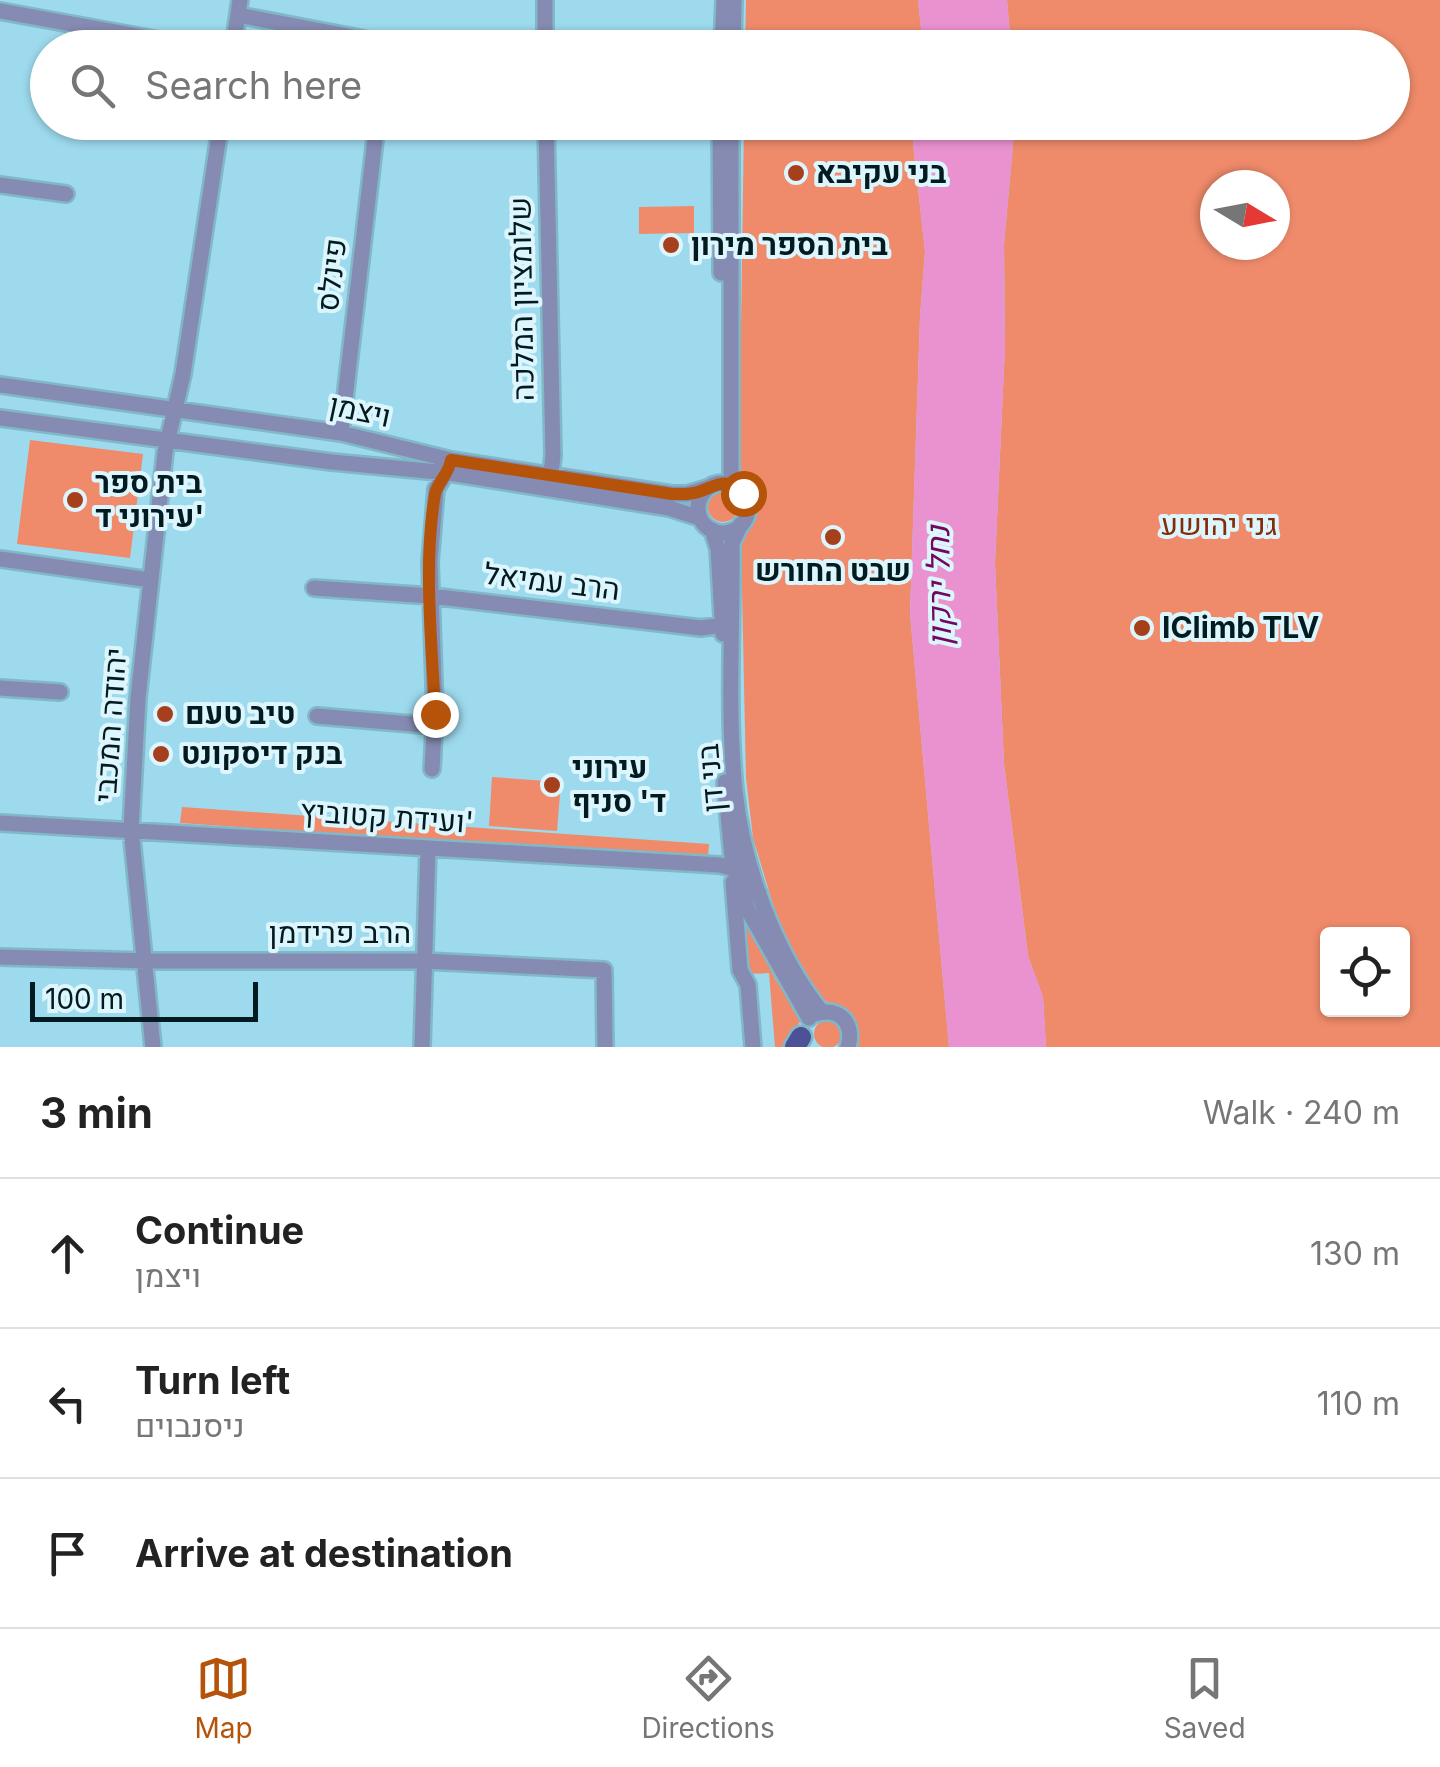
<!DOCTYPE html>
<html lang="en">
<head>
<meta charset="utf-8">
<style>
  body { margin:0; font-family:Inter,Heebo,sans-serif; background:#f6f6f6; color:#222 }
  .controls { position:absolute; right:30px; bottom:30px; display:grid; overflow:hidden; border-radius:10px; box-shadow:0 2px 8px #0004 }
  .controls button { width:90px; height:90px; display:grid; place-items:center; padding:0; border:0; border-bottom:2px solid #e0e0e0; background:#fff; color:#222; font:50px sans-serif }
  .compass { position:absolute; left:1200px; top:170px; width:90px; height:90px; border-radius:50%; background:#fff; box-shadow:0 2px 8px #0004; rotate:100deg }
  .scale { position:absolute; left:30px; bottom:25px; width:228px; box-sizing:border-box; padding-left:10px; border:5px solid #021b21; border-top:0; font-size:28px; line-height:35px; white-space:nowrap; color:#021b21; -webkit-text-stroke:8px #ddf5fc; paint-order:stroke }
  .stop { position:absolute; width:30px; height:30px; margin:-22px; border:8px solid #b45309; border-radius:50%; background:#fff }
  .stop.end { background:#b45309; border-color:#fff; box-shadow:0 2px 10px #0008 }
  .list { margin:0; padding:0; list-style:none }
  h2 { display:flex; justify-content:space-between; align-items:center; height:130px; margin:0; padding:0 40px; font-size:42px }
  h2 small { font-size:32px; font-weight:400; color:#767676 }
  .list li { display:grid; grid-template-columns:65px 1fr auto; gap:30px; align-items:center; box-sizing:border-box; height:150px; padding:0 40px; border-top:2px solid #e0e0e0 }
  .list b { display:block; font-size:38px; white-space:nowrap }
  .list p { margin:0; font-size:32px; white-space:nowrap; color:#767676 }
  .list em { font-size:32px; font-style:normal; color:#767676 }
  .icon { flex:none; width:55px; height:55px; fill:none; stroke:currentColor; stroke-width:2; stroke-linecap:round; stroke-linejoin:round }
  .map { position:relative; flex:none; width:1440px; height:1047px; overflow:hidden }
  .search { position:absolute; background:#fff; box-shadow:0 2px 8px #0004; left:30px; right:30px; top:30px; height:110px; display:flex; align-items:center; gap:25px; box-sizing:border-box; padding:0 35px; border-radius:55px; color:#767676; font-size:38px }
  .sheet { height:580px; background:#fff }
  nav { display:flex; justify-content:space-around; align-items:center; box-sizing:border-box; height:140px; border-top:2px solid #e0e0e0; background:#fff; font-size:28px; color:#767676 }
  nav a { display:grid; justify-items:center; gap:5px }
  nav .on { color:#b45309 }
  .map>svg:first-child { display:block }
  .green { fill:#ef8b6b; fill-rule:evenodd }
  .water { fill:#ea92d0 }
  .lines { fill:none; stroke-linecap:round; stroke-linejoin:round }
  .minor-casing { stroke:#81b8c8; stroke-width:20 }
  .major-casing { stroke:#81b8c8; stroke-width:25 }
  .minor { stroke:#868bb3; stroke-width:15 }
  .major { stroke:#4d5196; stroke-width:20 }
  .route { stroke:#b45309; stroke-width:12 }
  .poi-dot { fill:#a63f1b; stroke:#ddf5fc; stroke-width:4 }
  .labels { text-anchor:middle; stroke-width:8; stroke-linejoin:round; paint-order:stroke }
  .poi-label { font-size:30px; font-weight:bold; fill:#021b21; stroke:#ddf5fc; text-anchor:start }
  .street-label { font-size:30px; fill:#021b21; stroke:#ddf5fc }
  .park-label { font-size:30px; fill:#842b08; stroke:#ddf5fc }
  .water-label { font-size:32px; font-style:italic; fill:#73065e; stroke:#ddf5fc }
</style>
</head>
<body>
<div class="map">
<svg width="1440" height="1047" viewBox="0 0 1440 1047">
  <rect width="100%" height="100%" fill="#9ddaed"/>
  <!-- green -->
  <path class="green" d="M746,0H918L923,47H745Z
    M1007,0H1440V1047H1046L1043,997L1028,956L1004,764L995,563L1005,346L1004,244L1015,123L1392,122V48L1011,47ZM1215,185H1275V245H1215ZM1328,934H1402V1009H1328Z
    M744,123H914L913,143L925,251L920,317L910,613L949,1047H856L858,1031L853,1018L821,998L781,931L753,838L746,778L741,544C762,494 751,511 739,465Z
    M694,206V233L639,234V207Z
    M30,440L143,454L130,558L17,544Z
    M708 507a15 15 0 1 1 30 0a15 15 0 1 1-30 0Z
    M492,777L561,782L557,831L489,826Z
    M182,807L709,844L708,859L180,823Z
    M740,903L775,979L803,1017L784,1047H775L769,973L746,974Z
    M814 1034a14 14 0 1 1 28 0a14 14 0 1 1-28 0Z"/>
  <!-- water -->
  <path class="water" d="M918,0H1007L1011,47H923Z
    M914,123H1015L1004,244L1005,346L995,563L1004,764L1028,956L1043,997L1046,1047H949L910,613L920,317L925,251L913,143Z"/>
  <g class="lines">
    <defs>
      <path id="minor" d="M0,11L203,48
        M238,15L411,48
        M233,48L240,0
        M545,48V0
        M722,48L724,0
        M733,48L734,0
        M546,122L553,456L551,473
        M720,122L721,273
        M731,122V472L738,487
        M0,185L66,194
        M0,385L341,433L451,460L672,494H687L707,488
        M0,418L332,462L449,473L669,508L700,518
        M341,433L377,122
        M698 508a25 25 0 1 1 50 0a25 25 0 1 1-50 0Z
        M741,524L732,543C733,624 727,710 735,790C742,863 775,954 821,1011
        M712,530L718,549L723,634
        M0,559L150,580
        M314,588L431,596L701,628L723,625
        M0,688L60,692
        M317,716L435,726
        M432,769L435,713L430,562L436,489L449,468
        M725,782L732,857L748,910L809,1018
        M0,823L720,865L741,871L759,893
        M733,882L740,970L748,985L753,1047
        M0,957L150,961H425L604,970L605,1047
        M815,1014C839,1006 855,1023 848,1047
        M153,1047L131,829L138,698L165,452L183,374L221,122
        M422,1047L428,848"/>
      <path id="major" d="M795,1047L801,1037"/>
    </defs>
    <!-- minor casing -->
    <use href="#minor" class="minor-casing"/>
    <!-- major casing -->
    <use href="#major" class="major-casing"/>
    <!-- minor -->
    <use href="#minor" class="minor"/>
    <!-- major -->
    <use href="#major" class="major"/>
  </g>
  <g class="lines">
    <!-- route -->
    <path class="route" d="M435,714C432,642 423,565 435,494C438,481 449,474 451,460L672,494C681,494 689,495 698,492C716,486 727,476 743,493"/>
  </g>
  <!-- markers -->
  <g class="poi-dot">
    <circle cx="796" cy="173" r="10"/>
    <circle cx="671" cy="245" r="10"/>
    <circle cx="75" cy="500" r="10"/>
    <circle cx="833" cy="537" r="10"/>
    <circle cx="1142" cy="628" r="10"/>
    <circle cx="165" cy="714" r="10"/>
    <circle cx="161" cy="754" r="10"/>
    <circle cx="552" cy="785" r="10"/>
  </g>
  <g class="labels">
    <!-- poi labels -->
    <g class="poi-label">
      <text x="816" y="183">בני עקיבא</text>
      <text x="691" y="255">בית הספר מירון</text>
      <text x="95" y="493">בית ספר<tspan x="95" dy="34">עירוני ד'</tspan></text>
      <text x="833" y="581" text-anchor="middle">שבט החורש</text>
      <text x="1162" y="638">IClimb TLV</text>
      <text x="185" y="724">טיב טעם</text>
      <text x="181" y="764">בנק דיסקונט</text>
      <text x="572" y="778">עירוני<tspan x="572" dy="34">ד' סניף</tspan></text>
    </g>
    <!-- street labels -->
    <g class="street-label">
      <text transform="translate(332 275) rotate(-83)" y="10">פינלס</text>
      <text transform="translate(522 299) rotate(-91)" y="10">שלומציון המלכה</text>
      <text transform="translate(360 411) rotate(12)" y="10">ויצמן</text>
      <text transform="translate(552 582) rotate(7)" y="10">הרב עמיאל</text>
      <text transform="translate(111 725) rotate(-86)" y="10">יהודה המכבי</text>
      <text transform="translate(711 778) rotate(-95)" y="10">בני דן</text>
      <text transform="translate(387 817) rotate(4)" y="10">ועידת קטוביץ'</text>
      <text x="340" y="943">הרב פרידמן</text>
    </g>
    <!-- park labels -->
    <g class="park-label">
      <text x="1219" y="535">גני יהושע</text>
    </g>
    <!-- water labels -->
    <g class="water-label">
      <text transform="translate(939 586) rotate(-91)" y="11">נחל ירקון</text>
    </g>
  </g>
</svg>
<div class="controls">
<button><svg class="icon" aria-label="locate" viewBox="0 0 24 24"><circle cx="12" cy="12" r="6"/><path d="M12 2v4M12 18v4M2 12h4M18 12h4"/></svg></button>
</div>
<svg class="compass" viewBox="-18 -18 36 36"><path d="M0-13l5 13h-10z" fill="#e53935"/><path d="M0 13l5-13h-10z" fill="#767676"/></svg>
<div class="scale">100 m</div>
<div class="stop" style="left:743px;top:493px"></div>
<div class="stop end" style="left:435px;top:714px"></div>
<div class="search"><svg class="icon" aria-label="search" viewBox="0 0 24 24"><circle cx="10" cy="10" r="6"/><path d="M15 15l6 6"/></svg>Search here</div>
</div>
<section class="sheet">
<h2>3 min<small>Walk · 240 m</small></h2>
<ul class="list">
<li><svg class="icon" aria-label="ahead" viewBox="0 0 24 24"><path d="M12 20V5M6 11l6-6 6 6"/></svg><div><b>Continue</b><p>ויצמן</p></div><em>130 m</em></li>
<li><svg class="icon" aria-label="left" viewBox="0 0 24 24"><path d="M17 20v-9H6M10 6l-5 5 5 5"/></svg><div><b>Turn left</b><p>ניסנבוים</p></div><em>110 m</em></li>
<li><svg class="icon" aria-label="arrive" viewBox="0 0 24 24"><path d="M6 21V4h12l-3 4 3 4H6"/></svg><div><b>Arrive at destination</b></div></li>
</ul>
</section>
<nav>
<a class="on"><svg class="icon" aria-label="map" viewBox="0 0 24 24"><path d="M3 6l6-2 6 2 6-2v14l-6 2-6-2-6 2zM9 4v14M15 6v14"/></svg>Map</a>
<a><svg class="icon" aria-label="directions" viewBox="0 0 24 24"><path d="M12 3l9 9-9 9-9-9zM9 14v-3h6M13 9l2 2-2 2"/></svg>Directions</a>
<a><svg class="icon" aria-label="saved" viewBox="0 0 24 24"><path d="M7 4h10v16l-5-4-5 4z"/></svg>Saved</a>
</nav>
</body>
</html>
